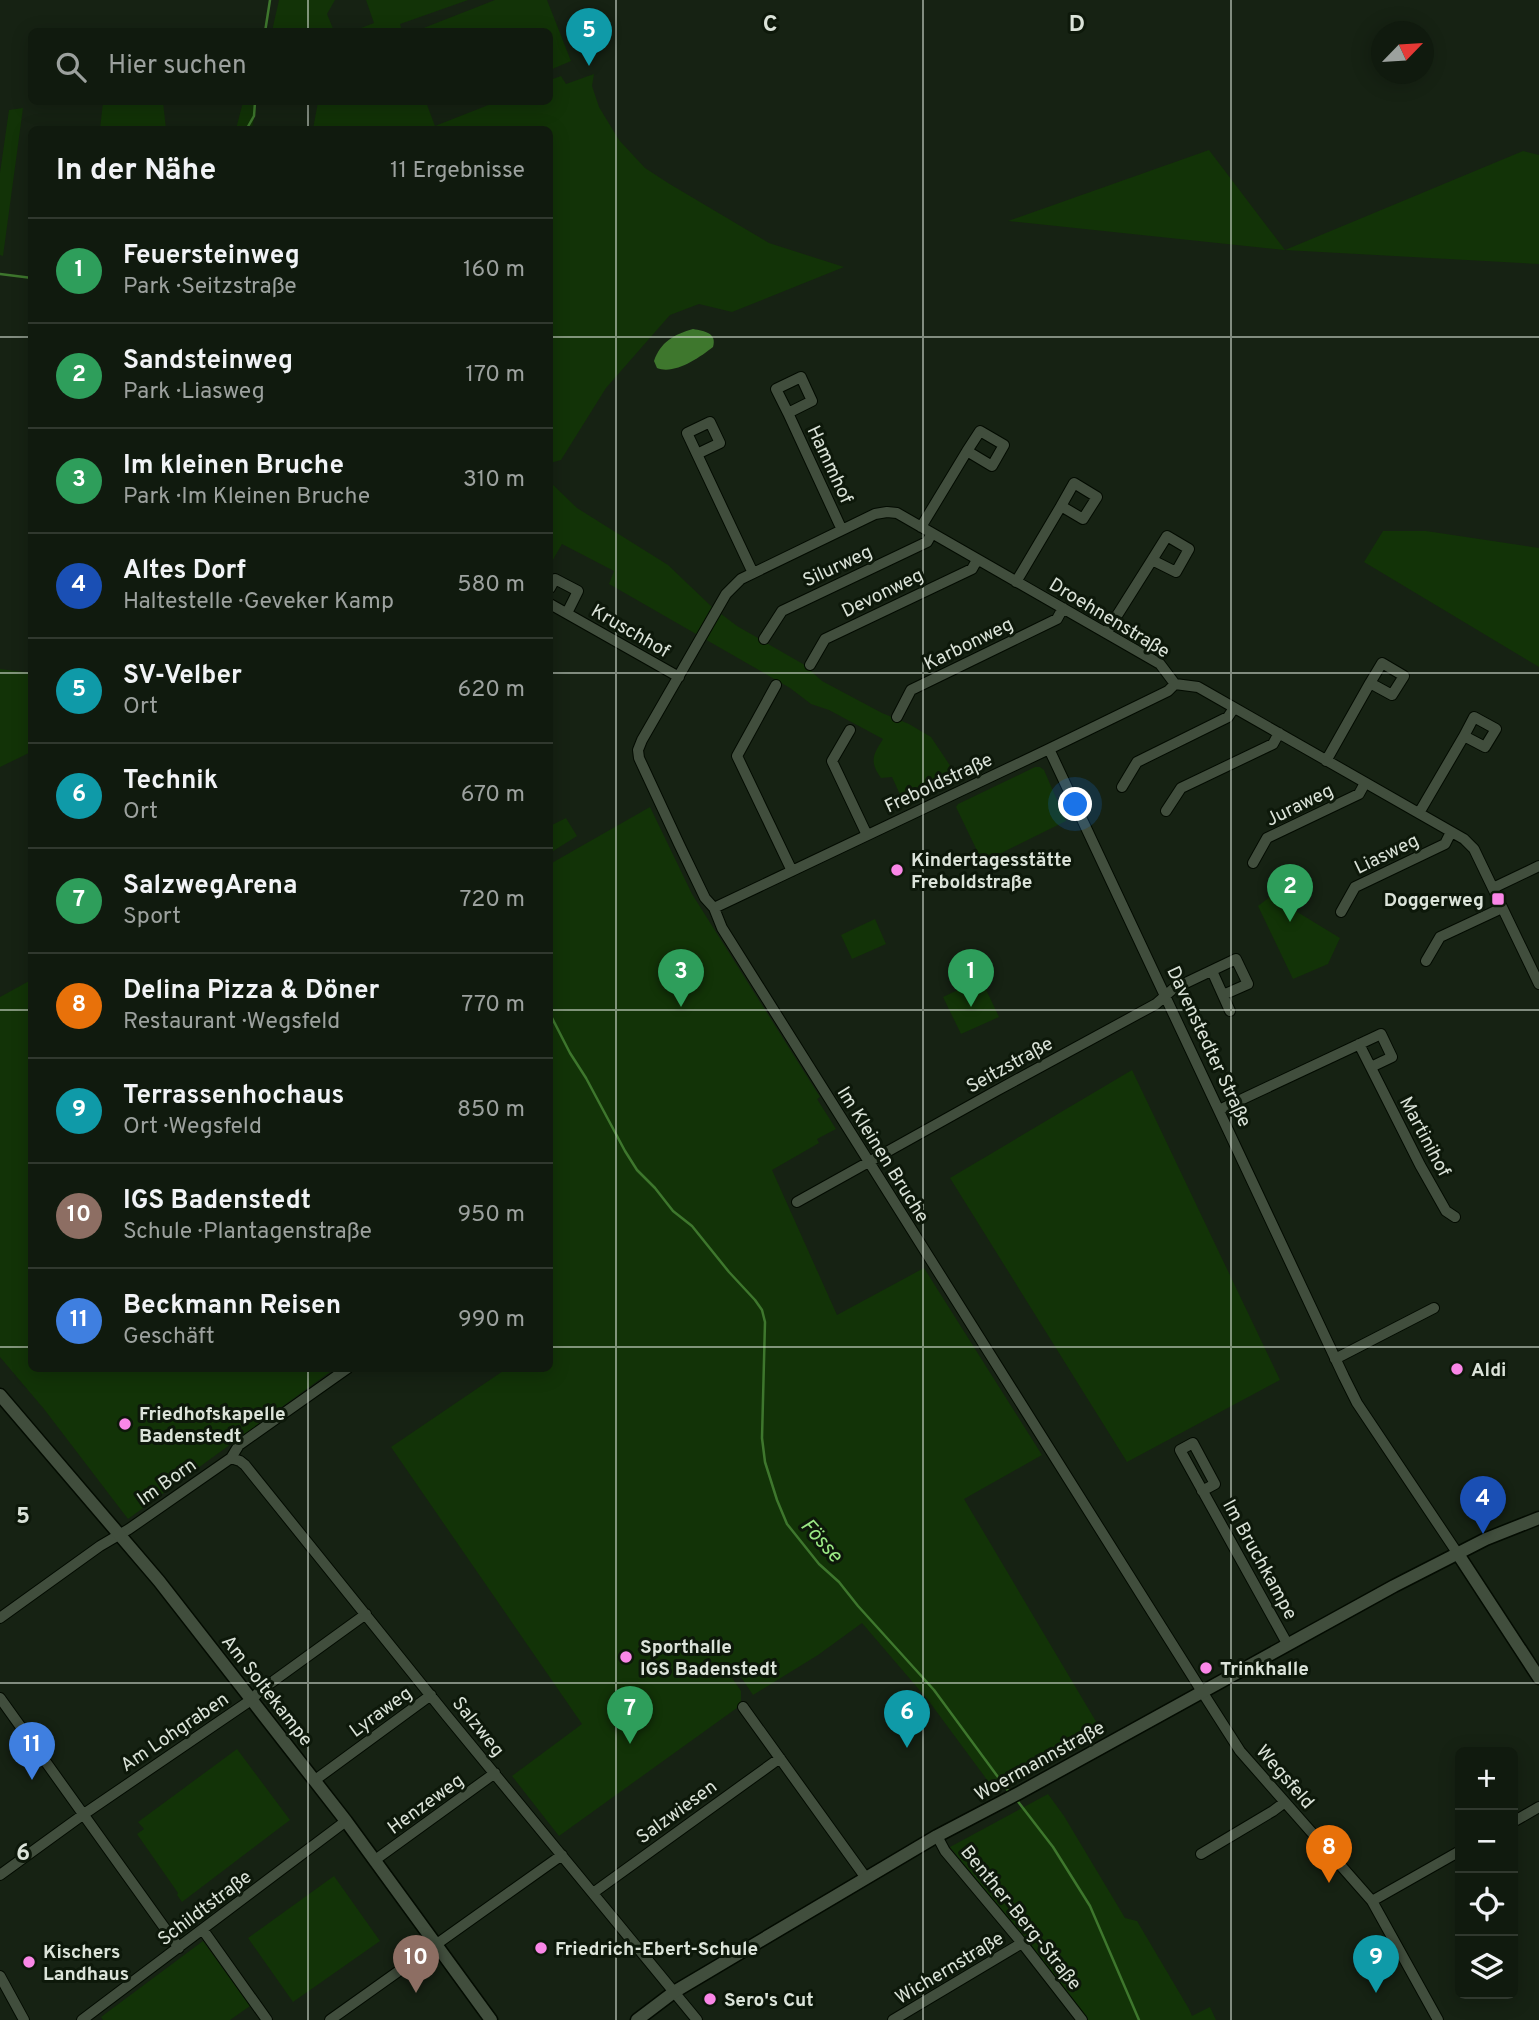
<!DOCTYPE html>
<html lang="de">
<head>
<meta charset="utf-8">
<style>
  body { margin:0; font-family:Overpass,sans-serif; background:#1e271c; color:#f1f3f6 }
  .controls { position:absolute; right:21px; bottom:21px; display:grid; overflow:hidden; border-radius:10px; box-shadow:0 4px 18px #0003 }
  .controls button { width:63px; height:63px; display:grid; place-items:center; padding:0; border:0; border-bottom:2px solid #30382e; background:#101a0e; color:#f1f3f6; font:35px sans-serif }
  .compass { position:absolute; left:1371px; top:21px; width:63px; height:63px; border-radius:50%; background:#101a0e; box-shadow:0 4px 18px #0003; rotate:65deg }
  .you { position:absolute; left:1076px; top:805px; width:24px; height:24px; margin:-18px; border:5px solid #fff; border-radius:50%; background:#1a73e8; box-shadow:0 0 0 10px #1a73e833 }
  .badge { display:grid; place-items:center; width:46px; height:46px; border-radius:50%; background:#fa87e7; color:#fff; font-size:23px; font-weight:700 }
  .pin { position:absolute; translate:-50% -58px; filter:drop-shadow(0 2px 4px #0008) }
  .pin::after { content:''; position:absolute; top:37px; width:24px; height:21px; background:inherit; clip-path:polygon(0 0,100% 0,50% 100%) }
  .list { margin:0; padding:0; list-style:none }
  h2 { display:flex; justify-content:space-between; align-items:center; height:91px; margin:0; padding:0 28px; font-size:30px }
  h2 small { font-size:23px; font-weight:400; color:#9ca19e }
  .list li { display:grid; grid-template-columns:46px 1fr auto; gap:21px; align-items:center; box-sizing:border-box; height:105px; padding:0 28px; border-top:2px solid #30382e }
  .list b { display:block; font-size:26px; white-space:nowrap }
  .list p { margin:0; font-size:23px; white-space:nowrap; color:#9ca19e }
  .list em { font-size:23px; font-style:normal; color:#9ca19e }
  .icon { flex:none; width:38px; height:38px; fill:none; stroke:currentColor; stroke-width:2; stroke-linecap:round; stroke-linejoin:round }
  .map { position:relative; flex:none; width:1539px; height:2020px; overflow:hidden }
  .search { position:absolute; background:#101a0e; box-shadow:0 4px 18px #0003; left:28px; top:28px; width:525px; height:77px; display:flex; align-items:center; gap:18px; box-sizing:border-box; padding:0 24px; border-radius:10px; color:#9ca19e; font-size:26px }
  .panel { position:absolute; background:#101a0e; box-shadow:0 4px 18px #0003; left:28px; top:126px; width:525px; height:1246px; border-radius:10px }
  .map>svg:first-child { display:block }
  .green { fill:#123307 }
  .water { fill:#3e772d }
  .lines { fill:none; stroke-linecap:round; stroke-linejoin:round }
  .stream { stroke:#3e772d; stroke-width:2.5 }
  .minor-casing { stroke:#030b01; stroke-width:12 }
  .tertiary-casing { stroke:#030b01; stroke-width:15 }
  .minor { stroke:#414e3d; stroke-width:10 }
  .tertiary { stroke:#414e3d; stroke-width:12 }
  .grid { fill:none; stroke:#dbe3d9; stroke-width:2; stroke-opacity:0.55 }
  .poi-dot { fill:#fa87e7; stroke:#0d180a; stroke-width:2.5 }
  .labels { text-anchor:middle; stroke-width:6; stroke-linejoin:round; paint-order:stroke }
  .street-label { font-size:19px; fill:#dbe3d9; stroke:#0d180a }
  .poi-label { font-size:19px; font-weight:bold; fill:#dbe3d9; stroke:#0d180a; text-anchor:start }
  .water-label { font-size:21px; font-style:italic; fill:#9ae884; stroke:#0d180a }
  .grid-label { font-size:23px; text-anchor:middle; font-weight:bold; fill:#dbe3d9; stroke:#0d180a; stroke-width:6; stroke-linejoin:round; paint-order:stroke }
</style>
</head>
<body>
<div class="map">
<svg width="1539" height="2020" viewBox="0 0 1539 2020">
  <rect width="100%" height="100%" fill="#162213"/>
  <!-- green -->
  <path class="green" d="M279,0H335L327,14L334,31H272Z
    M366,0H468L400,24L402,31H353L374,23Z
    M495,0H547L571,61L550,70V32L416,31Z
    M594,74L592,86L599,107L619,140L645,168L668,183L769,243L844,267L732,312L699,304L670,315L606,388L561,460L550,463V130L313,129L318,102H426L435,126L496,102H550V80L561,76L566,84Z
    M103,102H163L166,129H100Z
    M243,102H257L252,129H236Z
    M23,108L3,256L0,255V173L9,110Z
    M1209,150L1285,250L1523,151L1539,155V264L1285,250L1008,221Z
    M550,482L577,508L668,565L712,607L737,626L803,664L822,681L882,713L909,724L931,737L953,770L934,787L903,801L892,777L881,778C869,761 873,755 883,739L829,710L811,704L790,688L609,584L614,571L562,544L550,565Z
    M1383,531H1426L1539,548V667L1364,562Z
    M0,669L32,673L31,752L0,767Z
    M1035,767H1040L1044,770L1066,821L985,861H982L956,807L958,804Z
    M650,807L692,894L820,1097L817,1099L836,1129L817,1139L819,1143L772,1170L837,1315L924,1268L1042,1455L964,1499L1104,1735L996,1792L928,1700L862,1623L818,1655L753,1695L737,1671L730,1675L741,1691V1705L559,1836L512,1776L582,1724L391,1447L506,1369L550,1368V864Z
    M566,818L577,836L550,853V826Z
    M1271,896L1340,938L1328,964L1293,979L1258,906Z
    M875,919L886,944L852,959L841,935Z
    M981,979L999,1017L961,1034L943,997Z
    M31,980L32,1368L334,1369L128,1519L44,1409L0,1357V997Z
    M1132,1070L1280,1380L1127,1462L950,1178Z
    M237,1749L290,1820L182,1902L177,1895L178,1893L137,1834L144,1829L138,1822Z
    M1048,1794L1064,1816L1125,1918L1137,1921L1189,2009L1192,2016L1210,2007L1216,2020H1087L950,1847Z
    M334,1876L380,1941L293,2002L248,1938Z
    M203,1941L250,2006L230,2020H103L101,2017Z"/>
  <!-- water -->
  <path class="water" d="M693,329C705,331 717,333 713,347C699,358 674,375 657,368L654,361C660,342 675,334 693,329Z"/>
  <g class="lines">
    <!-- stream -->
    <path class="stream" d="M265,32L270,0
      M246,130L254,116L255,102
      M0,274L32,278
      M550,1014L570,1053L586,1078L625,1151L637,1170L655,1188L673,1211L692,1226L729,1272L755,1300L762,1310L765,1322L762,1438L765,1462L777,1500L787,1524L819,1564L839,1582L858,1606L934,1690L1009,1792
      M1016,1799L1053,1847L1090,1906L1139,2020"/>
    <defs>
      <path id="minor" d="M788,413L776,389L801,377L812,401L788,413L842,530
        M697,454L720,443L710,422L687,433L753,573
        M921,527L967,451L992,466L1004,445L980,431L967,451
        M1016,582L1061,506L1083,519L1097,497L1074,483L1061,506
        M550,588L555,579L578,591L567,613
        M550,604L679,677
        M1106,633L1152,560L1176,572L1189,549L1167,536L1152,560
        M764,639L782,611L927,542L932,533
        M810,665L825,639L972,569L977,560
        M1175,684L1160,664L897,513L887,512L875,514L741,579L726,594L642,740L638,750L639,758L679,844L705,898L714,908L722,928L1208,1701L1240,1751L1372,1901L1438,2020
        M1175,684L1198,687L1464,839L1474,849L1539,984
        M776,685L737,756L792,871
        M897,717L911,690L1057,619L1063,608
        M850,730L832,761L867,835
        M1049,749L1344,1377L1357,1403L1458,1554
        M1326,761L1370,683L1392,695L1404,676L1382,663L1370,683
        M1122,787L1137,762L1228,717L1234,708
        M1166,811L1181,788L1273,744L1279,733
        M1419,813L1464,736L1485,747L1496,729L1474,717L1464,736
        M1253,863L1267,838L1359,794L1365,783
        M1493,888L1539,866
        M714,908L1049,749L1168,691L1175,684
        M1341,912L1355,887L1445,844L1451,832
        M1426,961L1440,937L1502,908
        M1212,971L1230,1011
        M1359,1044L1420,1165L1446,1211L1455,1217
        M1219,1110L1381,1034L1392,1057L1371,1067
        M797,1202L996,1091L1156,1004L1173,989L1236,959L1248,984L1223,995
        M1335,1359L1434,1308
        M231,1458L240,1461L245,1465L447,1716L697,2020
        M1202,1491L1215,1484L1193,1443L1180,1450L1288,1645
        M0,1618L100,1546L129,1529L231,1458L239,1445L348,1368
        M0,1698L179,1948
        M743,1707L866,1878
        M315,1780L431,1695
        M1513,1822L1539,1807
        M937,1836L945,1851L1022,1943L1082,2020
        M1201,1854L1273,1811L1285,1802
        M375,1860L495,1773
        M0,1875L84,1814L251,1700L261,1690L366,1614
        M593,1893L780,1758
        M1372,1901L1460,1851
        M203,1930L267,2020
        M0,1976L24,2020
        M82,2020L346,1821
        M330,2020L562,1855
        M893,2020L1022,1943"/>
      <path id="tertiary" d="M0,1395L159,1581L346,1821L491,2020
        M1458,1554L1539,1678
        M637,2020L674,1992L937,1836L1019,1793L1394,1586L1486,1539L1539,1518"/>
    </defs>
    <!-- minor casing -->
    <use href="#minor" class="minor-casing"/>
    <!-- tertiary casing -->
    <use href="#tertiary" class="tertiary-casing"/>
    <!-- minor -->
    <use href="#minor" class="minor"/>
    <!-- tertiary -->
    <use href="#tertiary" class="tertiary"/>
  </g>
  <!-- grid -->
  <path class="grid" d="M308,0V32M616,0V2020M923,0V2020M1231,0V2020M308,102V130M0,337H32M550,337H1539M0,673H32M550,673H1539M0,1010H32M550,1010H1539M0,1347H32M550,1347H1539M308,1368V2020M0,1683H1539"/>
  <!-- markers -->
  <g class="poi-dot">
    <circle cx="897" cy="870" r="7"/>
    <rect x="1491" y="892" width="14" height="14" rx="3.5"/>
    <circle cx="1457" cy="1369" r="7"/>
    <circle cx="125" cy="1424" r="7"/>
    <circle cx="626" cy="1657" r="7"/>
    <circle cx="1206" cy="1668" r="7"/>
    <circle cx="541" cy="1948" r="7"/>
    <circle cx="29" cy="1962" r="7"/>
    <circle cx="710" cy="1999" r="7"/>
  </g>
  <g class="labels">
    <!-- street labels -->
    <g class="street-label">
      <text transform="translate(831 464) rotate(65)" y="7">Hammhof</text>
      <text transform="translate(837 565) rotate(-25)" y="7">Silurweg</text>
      <text transform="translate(882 592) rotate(-26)" y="7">Devonweg</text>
      <text transform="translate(1110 617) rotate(31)" y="7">Droehnenstraße</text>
      <text transform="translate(631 630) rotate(30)" y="7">Kruschhof</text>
      <text transform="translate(968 643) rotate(-26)" y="7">Karbonweg</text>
      <text transform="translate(938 782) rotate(-25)" y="7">Freboldstraße</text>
      <text transform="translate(1299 804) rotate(-26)" y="7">Juraweg</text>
      <text transform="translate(1386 853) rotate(-26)" y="7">Liasweg</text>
      <text transform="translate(1210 1046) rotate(65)" y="7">Davenstedter Straße</text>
      <text transform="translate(1009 1064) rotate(-29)" y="7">Seitzstraße</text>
      <text transform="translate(1426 1136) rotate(62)" y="7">Martinihof</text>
      <text transform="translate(884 1154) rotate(58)" y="7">Im Kleinen Bruche</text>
      <text transform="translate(166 1481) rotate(-35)" y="7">Im Born</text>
      <text transform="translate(1261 1559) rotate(61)" y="7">Im Bruchkampe</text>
      <text transform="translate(268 1690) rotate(52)" y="7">Am Soltekampe</text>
      <text transform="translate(380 1711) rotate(-36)" y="7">Lyraweg</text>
      <text transform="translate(479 1726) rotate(51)" y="7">Salzweg</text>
      <text transform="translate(174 1731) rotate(-34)" y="7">Am Lohgraben</text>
      <text transform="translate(1039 1760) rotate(-29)" y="7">Woermannstraße</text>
      <text transform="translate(1286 1776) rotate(49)" y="7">Wegsfeld</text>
      <text transform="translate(425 1803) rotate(-36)" y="7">Henzeweg</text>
      <text transform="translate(676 1811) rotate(-36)" y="7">Salzwiesen</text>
      <text transform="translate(204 1907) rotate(-37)" y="7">Schildtstraße</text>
      <text transform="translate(1022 1917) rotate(51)" y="7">Benther-Berg-Straße</text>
      <text transform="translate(949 1967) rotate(-31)" y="7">Wichernstraße</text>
    </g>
    <!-- poi labels -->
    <g class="poi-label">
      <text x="911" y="866">Kindertagesstätte<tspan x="911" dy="22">Freboldstraße</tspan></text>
      <text x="1484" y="906" text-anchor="end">Doggerweg</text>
      <text x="1471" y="1376">Aldi</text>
      <text x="139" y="1420">Friedhofskapelle<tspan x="139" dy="22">Badenstedt</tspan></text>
      <text x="640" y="1653">Sporthalle<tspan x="640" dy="22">IGS Badenstedt</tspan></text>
      <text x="1220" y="1675">Trinkhalle</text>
      <text x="555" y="1955">Friedrich-Ebert-Schule</text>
      <text x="43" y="1958">Kischers<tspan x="43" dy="22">Landhaus</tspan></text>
      <text x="724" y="2006">Sero's Cut</text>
    </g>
    <!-- water labels -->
    <g class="water-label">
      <text transform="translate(822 1540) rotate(48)" y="7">Fösse</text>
    </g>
  </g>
  <g class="grid-label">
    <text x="770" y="31">C</text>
    <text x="1077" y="31">D</text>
    <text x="23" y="1523">5</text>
    <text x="23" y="1860">6</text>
  </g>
</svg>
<div class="controls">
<button>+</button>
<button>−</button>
<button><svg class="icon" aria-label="locate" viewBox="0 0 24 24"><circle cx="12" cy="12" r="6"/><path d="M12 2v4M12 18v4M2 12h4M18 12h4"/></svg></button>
<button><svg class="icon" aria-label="layers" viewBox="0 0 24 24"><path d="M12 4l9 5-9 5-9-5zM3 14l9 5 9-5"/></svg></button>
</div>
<svg class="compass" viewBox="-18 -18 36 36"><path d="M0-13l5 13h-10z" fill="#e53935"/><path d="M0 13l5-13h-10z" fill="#9ca19e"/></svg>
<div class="you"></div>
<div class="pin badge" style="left:971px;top:1007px;background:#2e9e5b">1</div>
<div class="pin badge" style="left:1290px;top:922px;background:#2e9e5b">2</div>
<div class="pin badge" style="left:681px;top:1007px;background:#2e9e5b">3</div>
<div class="pin badge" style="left:1483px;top:1534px;background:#1a4fb4">4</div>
<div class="pin badge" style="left:589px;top:66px;background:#0f9aa8">5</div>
<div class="pin badge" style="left:907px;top:1748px;background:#0f9aa8">6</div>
<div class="pin badge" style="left:630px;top:1744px;background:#2e9e5b">7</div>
<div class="pin badge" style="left:1329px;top:1883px;background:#e8710a">8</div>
<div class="pin badge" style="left:1376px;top:1993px;background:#0f9aa8">9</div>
<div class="pin badge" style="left:416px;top:1993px;background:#8d6e63">10</div>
<div class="pin badge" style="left:32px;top:1780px;background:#3f7fe0">11</div>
<div class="search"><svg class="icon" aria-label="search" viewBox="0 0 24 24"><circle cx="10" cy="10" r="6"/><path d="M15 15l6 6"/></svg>Hier suchen</div>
<section class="panel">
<h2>In der Nähe<small>11 Ergebnisse</small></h2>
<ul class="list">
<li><span class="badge" style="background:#2e9e5b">1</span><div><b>Feuersteinweg</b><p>Park · Seitzstraße</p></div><em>160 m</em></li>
<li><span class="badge" style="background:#2e9e5b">2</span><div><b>Sandsteinweg</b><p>Park · Liasweg</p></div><em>170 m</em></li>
<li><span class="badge" style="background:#2e9e5b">3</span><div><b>Im kleinen Bruche</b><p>Park · Im Kleinen Bruche</p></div><em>310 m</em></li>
<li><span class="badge" style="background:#1a4fb4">4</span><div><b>Altes Dorf</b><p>Haltestelle · Geveker Kamp</p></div><em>580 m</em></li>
<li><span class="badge" style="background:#0f9aa8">5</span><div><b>SV-Velber</b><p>Ort</p></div><em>620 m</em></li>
<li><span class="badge" style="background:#0f9aa8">6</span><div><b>Technik</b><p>Ort</p></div><em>670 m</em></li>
<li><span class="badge" style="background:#2e9e5b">7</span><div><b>SalzwegArena</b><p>Sport</p></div><em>720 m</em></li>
<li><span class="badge" style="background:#e8710a">8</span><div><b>Delina Pizza &amp; Döner</b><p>Restaurant · Wegsfeld</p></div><em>770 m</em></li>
<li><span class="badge" style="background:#0f9aa8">9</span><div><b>Terrassenhochaus</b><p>Ort · Wegsfeld</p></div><em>850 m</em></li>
<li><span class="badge" style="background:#8d6e63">10</span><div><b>IGS Badenstedt</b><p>Schule · Plantagenstraße</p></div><em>950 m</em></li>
<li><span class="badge" style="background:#3f7fe0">11</span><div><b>Beckmann Reisen</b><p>Geschäft</p></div><em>990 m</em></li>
</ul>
</section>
</div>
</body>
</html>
